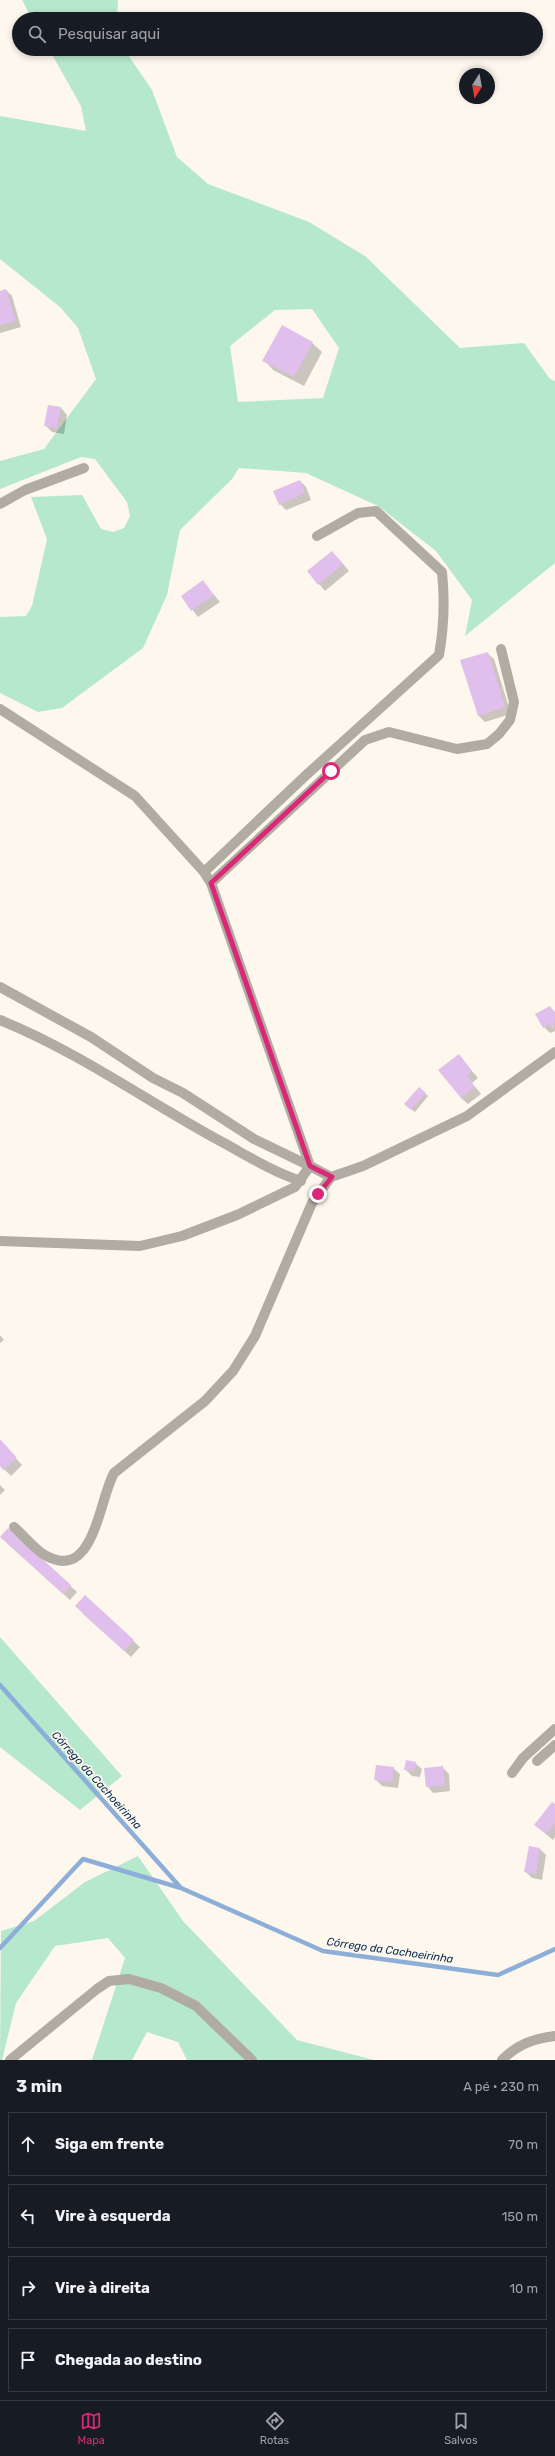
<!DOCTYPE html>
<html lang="pt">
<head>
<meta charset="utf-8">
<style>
  body { margin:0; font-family:Rubik,sans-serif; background:#242831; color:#f1f3f6 }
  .compass { position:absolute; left:459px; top:68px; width:36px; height:36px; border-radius:50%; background:#171b24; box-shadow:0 2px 6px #0003; rotate:191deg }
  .stop { position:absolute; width:12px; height:12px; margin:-9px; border:3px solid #db2777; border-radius:50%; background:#fff }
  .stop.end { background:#db2777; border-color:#fff; box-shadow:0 1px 4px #0008 }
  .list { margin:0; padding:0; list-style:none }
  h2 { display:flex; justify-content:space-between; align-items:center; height:52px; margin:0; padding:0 16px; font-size:17px }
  h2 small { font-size:13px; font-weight:400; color:#9ea1a6 }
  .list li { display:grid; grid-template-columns:26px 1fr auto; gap:12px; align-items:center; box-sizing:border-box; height:64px; margin:0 8px 8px; padding:0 8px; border:1px solid #363941; border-radius:0px }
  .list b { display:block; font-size:15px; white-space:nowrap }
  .list em { font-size:13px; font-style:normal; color:#9ea1a6 }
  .icon { flex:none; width:22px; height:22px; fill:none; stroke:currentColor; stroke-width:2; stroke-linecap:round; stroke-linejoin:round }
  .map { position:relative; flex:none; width:555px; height:2060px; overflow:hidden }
  .search { position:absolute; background:#171b24; box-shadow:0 2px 6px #0003; left:12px; right:12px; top:12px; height:44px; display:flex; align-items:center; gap:10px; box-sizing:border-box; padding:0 14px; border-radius:22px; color:#9ea1a6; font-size:15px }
  .sheet { height:340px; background:#171b24 }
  nav { display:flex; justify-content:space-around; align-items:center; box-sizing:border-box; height:56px; border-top:1px solid #363941; background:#171b24; font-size:11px; color:#9ea1a6 }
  nav a { display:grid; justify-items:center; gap:2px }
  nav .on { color:#db2777 }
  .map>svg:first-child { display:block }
  .green { fill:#b5e8cc; fill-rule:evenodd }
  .shadow { fill:#0003 }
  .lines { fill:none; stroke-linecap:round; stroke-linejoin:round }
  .stream { stroke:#8caed8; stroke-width:4.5 }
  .building { fill:#e1bfec }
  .minor { stroke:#b0aca2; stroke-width:10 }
  .route { stroke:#db2777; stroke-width:5 }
  .labels { text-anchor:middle; stroke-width:3.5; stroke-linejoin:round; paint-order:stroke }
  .water-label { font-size:11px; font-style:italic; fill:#052950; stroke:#fdf7ee }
</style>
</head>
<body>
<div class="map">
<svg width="555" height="2060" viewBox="0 0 555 2060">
  <rect width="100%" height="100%" fill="#fdf7ee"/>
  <!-- green -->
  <path class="green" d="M22,0H118L117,19H32Z
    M49,49H124L152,90L177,157L208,184L309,222L365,256L460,348L524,343L550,379L555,381V563L465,636L472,600L436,551L378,506L306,473L239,468L232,479L180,530L167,595L143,648L62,708L38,712L0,693V617L26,616L32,606L47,539L31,497L82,495L101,529L113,532L124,528L130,516L127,502L95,459L81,457L0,489V461L44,449L96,379L78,328L60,307L0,259V116L86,131L81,106ZM312,309L339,348L323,398L238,402L230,346L275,310Z
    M0,1637L122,1776L80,1810L0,1747Z
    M138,1856L183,1921L297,2040L374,2060H187L178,2042L147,2032L132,2060H92L125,1958L108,1938L55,1946L16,2003L2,2060H0L1,1931L34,1921L85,1882Z"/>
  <!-- shadow -->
  <path class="shadow" d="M6,290L12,296L21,327L0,333V292Z
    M312,343L322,352L304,386L273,370L264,360Z
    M49,406L61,408L67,415L64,434L52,432L45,425Z
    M300,481L306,487L311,500L286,510L280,504Z
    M338,558L349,571L325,591L308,571Z
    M203,582L220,602L198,617L182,596Z
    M487,653L494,659L511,714L485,722L478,715Z
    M550,1007L555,1012V1031L550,1033L544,1027Z
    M459,1056L478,1078L472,1083L481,1094L468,1104L461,1098Z
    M419,1088L428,1096L415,1112L408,1107Z
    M0,1335L4,1340L0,1343Z
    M0,1441L22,1465L11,1476L0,1465Z
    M0,1485L5,1490L0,1495Z
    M8,1529L77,1592L70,1600L7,1543Z
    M85,1597L140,1647L131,1657L82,1613Z
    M415,1763L422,1769L420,1777L412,1776L405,1769Z
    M442,1767L449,1774L450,1791L433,1793L427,1786Z
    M393,1768L400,1774L398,1788L382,1786L375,1779Z
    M555,1805V1837L553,1840L535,1825Z
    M540,1849L546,1855L542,1880L532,1878L525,1871Z"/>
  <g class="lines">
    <!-- stream -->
    <path class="stream" d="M0,1685L181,1888
      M0,1948L83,1859L181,1888L323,1951L498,1975L555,1949"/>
  </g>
  <!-- building -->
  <path class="building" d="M6,289L16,321L0,325V291Z
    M282,325L313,342L294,377L262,361Z
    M48,405L61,407L57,428L44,426Z
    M300,480L305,493L279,505L273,491Z
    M332,551L343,564L318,585L307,571Z
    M203,580L214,595L191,611L181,596Z
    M488,652L505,707L478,716L460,660Z
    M550,1006L555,1014L554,1031L550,1024L543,1028L535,1014Z
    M459,1054L472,1071L467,1076L475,1087L461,1098L438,1070Z
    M419,1087L426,1093L411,1110L404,1104Z
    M0,1439L17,1458L3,1470L0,1466Z
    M8,1528L71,1585L63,1594L0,1537Z
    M85,1595L134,1640L124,1651L75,1606Z
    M406,1760L416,1762L414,1771L404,1770Z
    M376,1765L394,1767L392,1782L374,1780Z
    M443,1766L445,1785L426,1787L424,1768Z
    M552,1802L555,1804V1823L546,1834L534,1825Z
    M529,1846L540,1848L536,1874L524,1872Z"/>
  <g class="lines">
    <!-- minor -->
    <path class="minor" d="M0,504L25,490L84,468
      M0,709L135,796L204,872L211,883L310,1166L331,1177
      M204,872L304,777L439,655C444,627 445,601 442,572L376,511L358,513L317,536
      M211,883L365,740L389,732L457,749L487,744L499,734L510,720L514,702L501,649
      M0,987L91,1037L153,1078L183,1093L254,1139L310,1166L295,1187L237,1215L182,1236L140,1246L0,1241
      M0,1020C79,1052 148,1102 222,1142C248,1156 273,1172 301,1181
      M14,1527C23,1535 33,1547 43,1554C94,1585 98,1502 114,1473L205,1401L233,1371L255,1336L312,1203L331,1177L363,1166L467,1116L555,1052
      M537,1761L555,1745
      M512,1773L523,1758L555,1729
      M10,2060L97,1989L109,1981L129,1979L161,1988L196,2006L252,2060
      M502,2060C518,2044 533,2039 555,2036"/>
  </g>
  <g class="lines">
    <!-- route -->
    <path class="route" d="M318,1194L332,1177L310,1166L211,883L331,771"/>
  </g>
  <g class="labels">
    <!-- water labels -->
    <g class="water-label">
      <text transform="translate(97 1780) rotate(48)" y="4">Córrego da Cachoeirinha</text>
      <text transform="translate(390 1950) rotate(8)" y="4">Córrego da Cachoeirinha</text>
    </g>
  </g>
</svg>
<svg class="compass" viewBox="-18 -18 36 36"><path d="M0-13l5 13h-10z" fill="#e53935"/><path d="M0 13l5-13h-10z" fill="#9ea1a6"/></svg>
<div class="stop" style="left:331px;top:771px"></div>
<div class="stop end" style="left:318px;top:1194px"></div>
<div class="search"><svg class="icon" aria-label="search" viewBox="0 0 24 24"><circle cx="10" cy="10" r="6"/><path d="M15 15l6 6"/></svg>Pesquisar aqui</div>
</div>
<section class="sheet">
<h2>3 min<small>A pé · 230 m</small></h2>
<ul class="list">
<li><svg class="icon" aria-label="ahead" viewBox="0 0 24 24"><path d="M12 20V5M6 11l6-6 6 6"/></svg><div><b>Siga em frente</b></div><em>70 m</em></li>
<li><svg class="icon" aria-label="left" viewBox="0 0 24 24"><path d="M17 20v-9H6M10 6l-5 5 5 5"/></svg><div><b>Vire à esquerda</b></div><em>150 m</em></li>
<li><svg class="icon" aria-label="right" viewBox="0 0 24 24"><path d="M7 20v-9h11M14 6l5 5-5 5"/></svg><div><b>Vire à direita</b></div><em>10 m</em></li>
<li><svg class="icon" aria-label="arrive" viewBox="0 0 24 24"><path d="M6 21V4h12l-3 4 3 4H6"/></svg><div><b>Chegada ao destino</b></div></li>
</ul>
</section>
<nav>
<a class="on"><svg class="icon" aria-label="map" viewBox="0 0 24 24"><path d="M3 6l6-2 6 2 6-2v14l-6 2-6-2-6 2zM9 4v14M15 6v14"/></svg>Mapa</a>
<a><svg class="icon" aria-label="directions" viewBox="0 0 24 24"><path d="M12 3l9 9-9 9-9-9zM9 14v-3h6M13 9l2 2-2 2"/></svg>Rotas</a>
<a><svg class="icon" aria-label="saved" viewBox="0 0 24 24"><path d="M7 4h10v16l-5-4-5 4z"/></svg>Salvos</a>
</nav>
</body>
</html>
